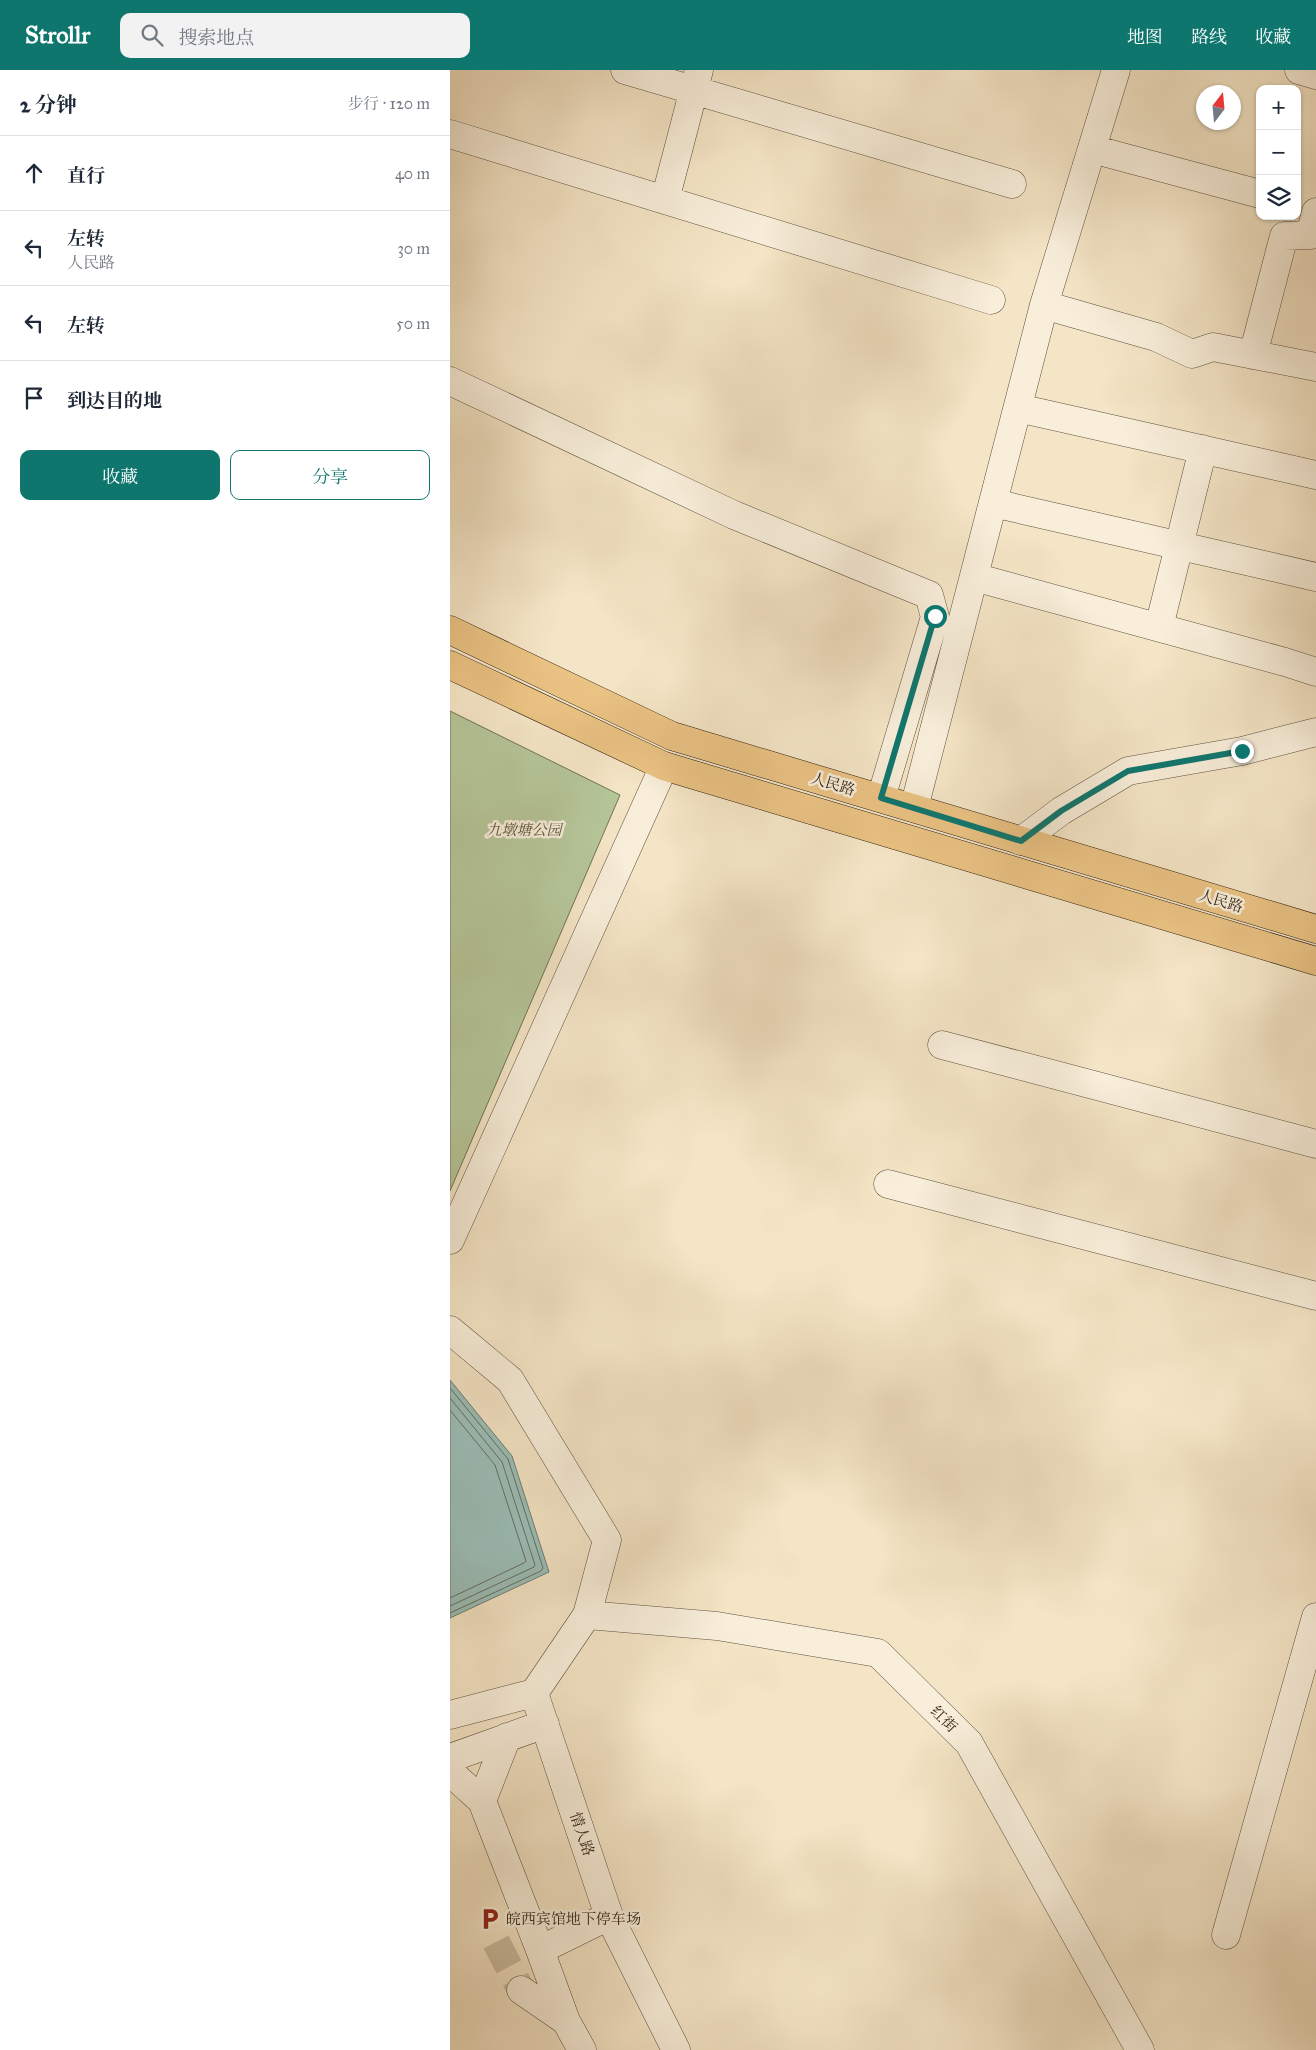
<!DOCTYPE html>
<html lang="zh">
<head>
<meta charset="utf-8">
<style>
  body { margin:0; font-family:"IM FELL Great Primer","Noto Serif SC",serif; background:#f2f2f3; color:#1f2937 }
  .controls { position:absolute; right:15px; top:15px; display:grid; overflow:hidden; border-radius:10px; box-shadow:0 1px 4px #0004 }
  .controls button { width:45px; height:45px; display:grid; place-items:center; padding:0; border:0; border-bottom:1px solid #e0e1e3; background:#fff; color:#1f2937; font:25px sans-serif }
  .compass { position:absolute; left:746px; top:15px; width:45px; height:45px; border-radius:50%; background:#fff; box-shadow:0 1px 4px #0004; rotate:16deg }
  .stop { position:absolute; width:15px; height:15px; margin:-11px; border:4px solid #0f766e; border-radius:50%; background:#fff }
  .stop.end { background:#0f766e; border-color:#fff; box-shadow:0 1px 5px #0008 }
  .list { margin:0; padding:0; list-style:none }
  h2 { display:flex; justify-content:space-between; align-items:center; height:65px; margin:0; padding:0 20px; font-size:21px }
  h2 small { font-size:16px; font-weight:400; color:#747a83 }
  .list li { display:grid; grid-template-columns:32px 1fr auto; gap:15px; align-items:center; box-sizing:border-box; height:75px; padding:0 20px; border-top:1px solid #e0e1e3 }
  .list b { display:block; font-size:19px; white-space:nowrap }
  .list p { margin:0; font-size:16px; white-space:nowrap; color:#747a83 }
  .list em { font-size:16px; font-style:normal; color:#747a83 }
  .actions { display:flex; gap:10px; padding:15px 20px }
  .actions a { flex:1; padding:11px 0; border:1px solid #0f766e; border-radius:10px; text-align:center; font-size:18px; color:#0f766e }
  .actions .main { background:#0f766e; color:#fff }
  .icon { flex:none; width:28px; height:28px; fill:none; stroke:currentColor; stroke-width:2; stroke-linecap:round; stroke-linejoin:round }
  .map { position:relative; flex:none; width:866px; height:1980px; overflow:hidden }
  header { display:flex; align-items:center; gap:30px; box-sizing:border-box; height:70px; padding:0 25px; background:#0f766e; color:#fff }
  header strong { font-size:24px }
  nav { display:flex; gap:28px; margin-inline-start:auto; font-size:18px }
  .search { width:350px; height:45px; background:#f2f2f3; display:flex; align-items:center; gap:12px; box-sizing:border-box; padding:0 18px; border-radius:10px; color:#747a83; font-size:19px }
  main { display:flex }
  aside { flex:1; background:#fff }
  .map>svg:first-child { display:block }
  .green { fill:#b5c699; stroke:#707255 }
  .water { fill:#9cbfb8; stroke:#6f7f75 }
  .lines { fill:none; stroke-linecap:round; stroke-linejoin:round }
  .shore { stroke:#646f64; stroke-width:1 }
  .minor-tunnel { stroke:#ccbda2; stroke-width:28; stroke-dasharray:28 14; stroke-linecap:butt }
  .minor-casing { stroke:#5d503e; stroke-width:29 }
  .major-casing { stroke:#2b1f11; stroke-width:29 }
  .minor { stroke:#f8eeda; stroke-width:28 }
  .major { stroke:#eac283; stroke-width:28 }
  .route { stroke:#0f766e; stroke-width:6 }
  .labels { text-anchor:middle; stroke-width:5; stroke-linejoin:round; paint-order:stroke }
  .street-label { font-size:15px; fill:#2b1f11; stroke:#f8eeda }
  .park-label { font-size:15px; font-style:italic; fill:#54513a; stroke:#f8eeda }
  .poi-label { font-size:15px; fill:#2b1f11; stroke:#f8eeda; text-anchor:start }
</style>
</head>
<body>
<header>
<strong>Strollr</strong>
<div class="search"><svg class="icon" aria-label="search" viewBox="0 0 24 24"><circle cx="10" cy="10" r="6"/><path d="M15 15l6 6"/></svg>搜索地点</div>
<nav><a>地图</a><a>路线</a><a>收藏</a></nav>
</header>
<main>
<aside>
<h2>2 分钟<small>步行 · 120 m</small></h2>
<ul class="list">
<li><svg class="icon" aria-label="ahead" viewBox="0 0 24 24"><path d="M12 20V5M6 11l6-6 6 6"/></svg><div><b>直行</b></div><em>40 m</em></li>
<li><svg class="icon" aria-label="left" viewBox="0 0 24 24"><path d="M17 20v-9H6M10 6l-5 5 5 5"/></svg><div><b>左转</b><p>人民路</p></div><em>30 m</em></li>
<li><svg class="icon" aria-label="left" viewBox="0 0 24 24"><path d="M17 20v-9H6M10 6l-5 5 5 5"/></svg><div><b>左转</b></div><em>50 m</em></li>
<li><svg class="icon" aria-label="arrive" viewBox="0 0 24 24"><path d="M6 21V4h12l-3 4 3 4H6"/></svg><div><b>到达目的地</b></div></li>
</ul>
<div class="actions"><a class="main">收藏</a><a>分享</a></div>
</aside>
<div class="map">
<svg width="866" height="1980" viewBox="0 0 866 1980">
  <rect width="100%" height="100%" fill="#f4e5c6"/>
  <filter id="stains"><feTurbulence type="fractalNoise" baseFrequency=".004" numOctaves="4"/><feColorMatrix values="0 0 0 0 .2 0 0 0 0 .09 0 0 0 0 .02 0 0 0 .5 -.17"/></filter>
  <radialGradient id="worn" r=".72"><stop offset=".6" stop-color="#630" stop-opacity="0"/><stop offset="1" stop-color="#630" stop-opacity=".3"/></radialGradient>
  <!-- green -->
  <path class="green" d="M0,641L170,725L0,1121Z"/>
  <!-- water -->
  <path class="water" d="M0,1310L62,1386L99,1502L0,1548Z"/>
  <g class="lines">
    <!-- shore -->
    <path class="shore" d="M0,1318L58,1389L93,1498L91,1501L0,1543
      M0,1328L52,1392L85,1495L84,1497L0,1536
      M0,1340L45,1395L76,1491L74,1493L0,1528"/>
    <!-- minor-tunnel -->
    <path class="minor-tunnel" d="M46,1872L71,1920"/>
    <defs>
      <path id="minor" d="M175,0L562,114
        M849,0L866,5
        M0,64L541,230
        M642,79L810,124
        M215,130L249,0
        M594,235L706,267L742,284L763,277L866,297
        M803,285L834,166L860,165L866,142
        M0,311L284,445L479,525L485,547L431,728
        M568,338L866,405
        M543,433L866,507
        M524,507L835,592L866,602
        M709,557L753,379
        M464,738L594,235L666,0
        M571,771L611,741L678,701L792,681L866,662
        M492,975L866,1074
        M438,1114L866,1226
        M0,1170L214,696
        M0,1260L60,1310L157,1470L137,1545L84,1623
        M137,1545L267,1556L428,1583L519,1673L690,1980
        M0,1645L84,1623L159,1846L226,1980
        M57,1667L32,1731L90,1880
        M0,1688L95,1654
        M0,1702L32,1731
        M776,1865L866,1547
        M71,1920L116,1951
        M132,1980L116,1951L90,1880L159,1846"/>
      <path id="major" d="M0,560L222,666L866,859
        M0,595L214,696L866,891"/>
    </defs>
    <!-- minor casing -->
    <use href="#minor" class="minor-casing"/>
    <!-- major casing -->
    <use href="#major" class="major-casing"/>
    <!-- minor -->
    <use href="#minor" class="minor"/>
    <!-- major -->
    <use href="#major" class="major"/>
  </g>
  <g class="lines">
    <!-- route -->
    <path class="route" d="M485,546L431,728L571,771L611,741L678,701L792,681"/>
  </g>
  <!-- icons -->
  <defs>
    <symbol id="parking-bare" viewBox="-9 -9 18 18"><path d="M-3.5-5.5H1a3.5 3.5 0 0 1 0 7H-1V5.5H-3.5ZM-1-3.4V-.6H.8a1.4 1.4 0 0 0 0-2.8Z" fill="#8f2418" stroke="#f8eeda" stroke-width="2.5" paint-order="stroke"/></symbol>
  </defs>
  <g fill-rule="evenodd">
    <use href="#parking-bare" x="24" y="1833" width="32" height="32"/>
  </g>
  <g class="labels">
    <!-- street labels -->
    <g class="street-label">
      <text transform="translate(383 714) rotate(17)" y="5">人民路</text>
      <text transform="translate(771 831) rotate(17)" y="5">人民路</text>
      <text transform="translate(494 1649) rotate(45)" y="5">红街</text>
      <text transform="translate(132 1764) rotate(71)" y="5">情人路</text>
    </g>
    <!-- park labels -->
    <g class="park-label">
      <text x="74" y="765">九墩塘公园</text>
    </g>
    <!-- poi labels -->
    <g class="poi-label">
      <text x="56" y="1854">皖西宾馆地下停车场</text>
    </g>
  </g>
  <rect width="100%" height="100%" filter="url(#stains)"/>
  <rect width="100%" height="100%" fill="url(#worn)"/>
</svg>
<div class="controls">
<button>+</button>
<button>−</button>
<button><svg class="icon" aria-label="layers" viewBox="0 0 24 24"><path d="M12 4l9 5-9 5-9-5zM3 14l9 5 9-5"/></svg></button>
</div>
<svg class="compass" viewBox="-18 -18 36 36"><path d="M0-13l5 13h-10z" fill="#e53935"/><path d="M0 13l5-13h-10z" fill="#747a83"/></svg>
<div class="stop" style="left:485px;top:546px"></div>
<div class="stop end" style="left:792px;top:681px"></div>
</div>
</main>
</body>
</html>
